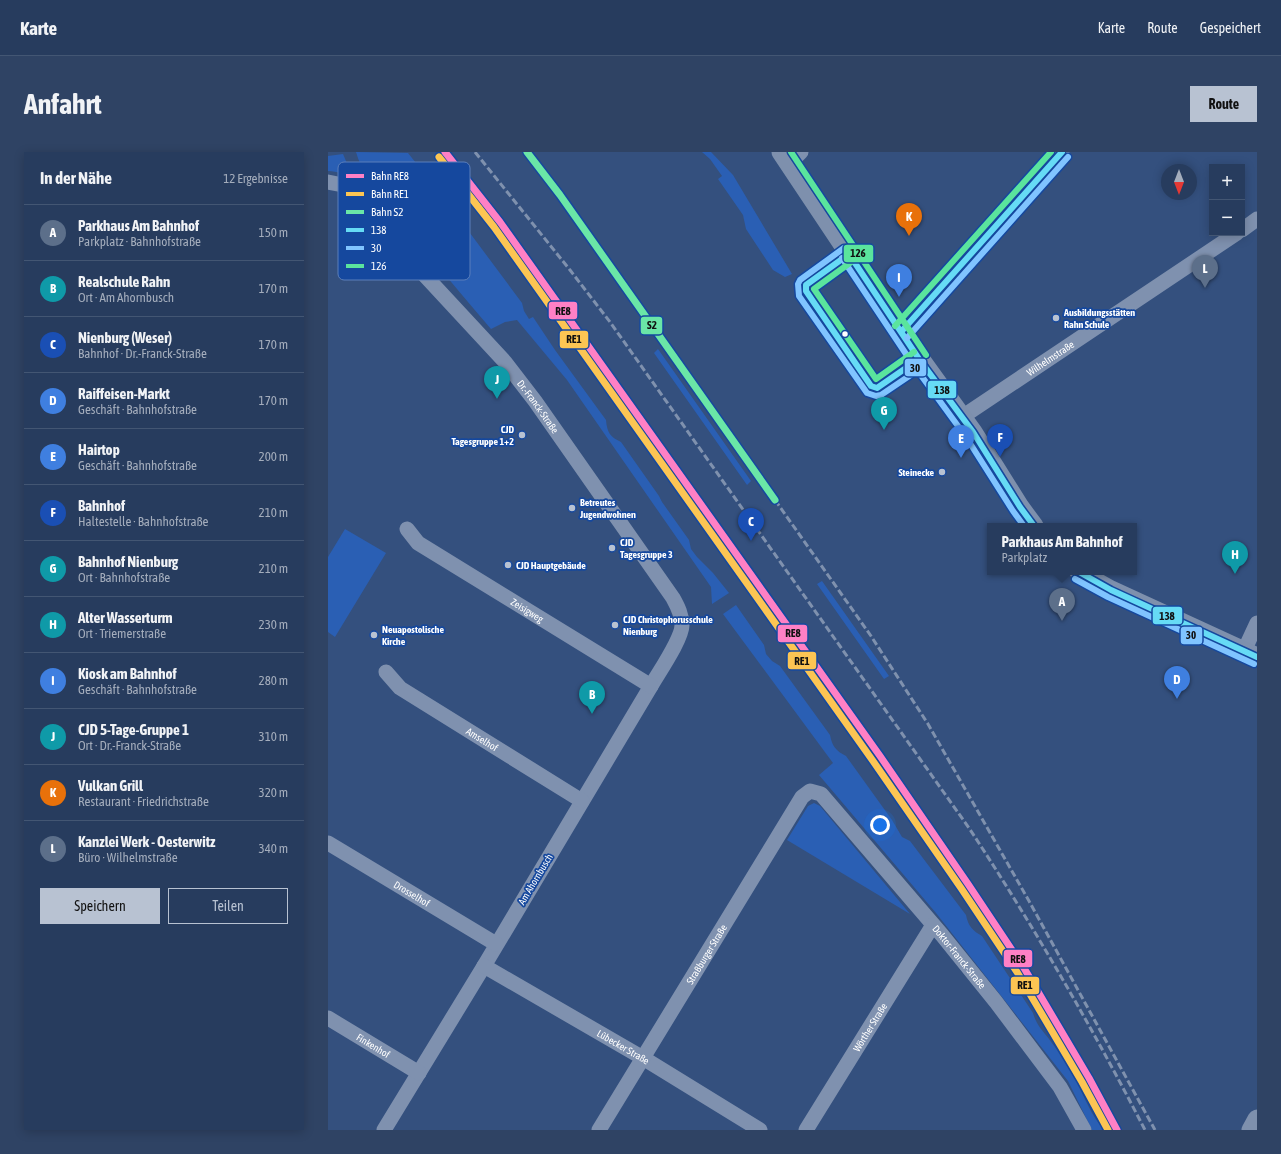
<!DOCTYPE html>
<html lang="de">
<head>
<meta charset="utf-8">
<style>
  body { margin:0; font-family:"Asap Condensed",sans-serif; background:#2f4364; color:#f1f3f6 }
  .controls { position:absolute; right:12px; top:12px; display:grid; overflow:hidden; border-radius:0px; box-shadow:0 2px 10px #0003 }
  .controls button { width:36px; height:36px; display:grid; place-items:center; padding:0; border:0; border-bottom:1px solid #435673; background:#273c5e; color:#f1f3f6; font:20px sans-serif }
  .compass { position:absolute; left:833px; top:12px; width:36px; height:36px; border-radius:50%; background:#273c5e; box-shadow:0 2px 10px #0003; rotate:180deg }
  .you { position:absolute; left:552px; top:673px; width:14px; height:14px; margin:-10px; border:3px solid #fff; border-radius:50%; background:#1a73e8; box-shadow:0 0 0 6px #1a73e833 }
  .badge { display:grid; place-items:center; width:26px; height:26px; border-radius:50%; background:#b8c2d2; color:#fff; font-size:13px; font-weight:700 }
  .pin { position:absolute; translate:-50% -33px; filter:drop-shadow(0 1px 2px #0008) }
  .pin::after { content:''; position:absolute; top:21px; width:14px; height:12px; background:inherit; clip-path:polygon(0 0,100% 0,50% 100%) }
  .popup { position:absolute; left:659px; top:371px; width:150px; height:52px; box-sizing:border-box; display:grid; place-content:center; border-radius:0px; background:#273c5e; filter:drop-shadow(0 1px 3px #0005); font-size:13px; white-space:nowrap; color:#a4adbc }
  .popup b { font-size:15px; color:#f1f3f6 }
  .popup::after { content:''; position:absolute; left:50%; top:100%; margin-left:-8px; border:8px solid transparent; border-top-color:#273c5e }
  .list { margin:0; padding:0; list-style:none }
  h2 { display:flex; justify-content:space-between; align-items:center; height:52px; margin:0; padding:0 16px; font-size:17px }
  h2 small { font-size:13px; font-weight:400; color:#a4adbc }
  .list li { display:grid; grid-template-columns:26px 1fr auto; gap:12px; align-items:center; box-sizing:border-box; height:56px; padding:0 16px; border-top:1px solid #435673 }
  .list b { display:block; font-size:15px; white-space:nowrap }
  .list p { margin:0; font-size:13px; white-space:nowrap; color:#a4adbc }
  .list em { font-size:13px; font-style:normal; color:#a4adbc }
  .actions { display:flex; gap:8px; padding:12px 16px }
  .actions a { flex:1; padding:9px 0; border:1px solid #b8c2d2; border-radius:0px; text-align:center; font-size:14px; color:#b8c2d2 }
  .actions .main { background:#b8c2d2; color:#111 }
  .map { position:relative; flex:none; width:929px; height:978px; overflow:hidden; border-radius:0px }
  header { display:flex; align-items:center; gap:24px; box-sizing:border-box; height:56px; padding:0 20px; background:#273c5e; border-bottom:1px solid #435673 }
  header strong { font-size:19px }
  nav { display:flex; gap:22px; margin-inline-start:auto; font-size:14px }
  .intro { display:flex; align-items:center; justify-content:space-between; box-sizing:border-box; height:96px; padding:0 24px }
  h1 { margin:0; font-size:28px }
  .button { padding:10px 18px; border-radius:0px; background:#b8c2d2; color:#111; font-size:14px; font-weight:700 }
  main { display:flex; gap:24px; padding:0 24px }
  aside { flex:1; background:#273c5e; border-radius:0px; box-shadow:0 2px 10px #0003 }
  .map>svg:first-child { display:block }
  .green { fill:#2a5fb4 }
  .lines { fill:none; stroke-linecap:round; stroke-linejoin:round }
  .minor { stroke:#7f91af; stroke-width:15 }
  .major { stroke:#7e90ad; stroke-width:19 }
  .rail { stroke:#7f91ae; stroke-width:3; stroke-dasharray:7 3; stroke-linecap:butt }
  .bus-1-casing { stroke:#15489e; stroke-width:9 }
  .bus-2-casing { stroke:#15489e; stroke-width:9 }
  .bus-3-casing { stroke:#15489e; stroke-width:9 }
  .bus-1 { stroke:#66dbf5; stroke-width:6 }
  .bus-2 { stroke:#80c4ff; stroke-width:6 }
  .bus-3 { stroke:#5ae49d; stroke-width:6 }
  .rail-1-casing { stroke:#15489e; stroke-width:10 }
  .rail-2-casing { stroke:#15489e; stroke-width:10 }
  .rail-3-casing { stroke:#15489e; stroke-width:10 }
  .rail-1 { stroke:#ff80c5; stroke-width:7 }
  .rail-2 { stroke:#fcc553; stroke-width:7 }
  .rail-3 { stroke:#6ae6a7; stroke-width:7 }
  .poi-dot { fill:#b8c2d2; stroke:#15489e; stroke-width:1.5 }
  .bus-dot { fill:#fff; stroke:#15489e; stroke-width:1.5 }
  .labels { text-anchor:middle; stroke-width:3.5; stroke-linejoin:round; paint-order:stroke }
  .poi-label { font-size:10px; font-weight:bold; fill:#fff; stroke:#15489e; text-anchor:start }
  .street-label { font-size:10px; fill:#fff; stroke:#15489e }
  .key { fill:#15489e; stroke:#5b7fbb; stroke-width:1 }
  .key-label { font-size:11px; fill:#fff }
  .line-badge { stroke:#15489e; stroke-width:1.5 }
  .pale-badge-label { font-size:11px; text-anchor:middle; font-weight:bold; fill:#111 }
</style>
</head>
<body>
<header>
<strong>Karte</strong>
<nav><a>Karte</a><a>Route</a><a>Gespeichert</a></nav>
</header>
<div class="intro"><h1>Anfahrt</h1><a class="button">Route</a></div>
<main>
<aside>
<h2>In der Nähe<small>12 Ergebnisse</small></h2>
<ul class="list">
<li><span class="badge" style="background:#5c6f8a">A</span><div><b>Parkhaus Am Bahnhof</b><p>Parkplatz · Bahnhofstraße</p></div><em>150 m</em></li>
<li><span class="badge" style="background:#0f9aa8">B</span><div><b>Realschule Rahn</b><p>Ort · Am Ahornbusch</p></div><em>170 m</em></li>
<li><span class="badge" style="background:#1a4fb4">C</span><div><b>Nienburg (Weser)</b><p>Bahnhof · Dr.-Franck-Straße</p></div><em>170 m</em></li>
<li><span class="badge" style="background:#3f7fe0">D</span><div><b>Raiffeisen-Markt</b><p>Geschäft · Bahnhofstraße</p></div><em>170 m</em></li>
<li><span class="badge" style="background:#3f7fe0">E</span><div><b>Hairtop</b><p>Geschäft · Bahnhofstraße</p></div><em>200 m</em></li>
<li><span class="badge" style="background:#1a4fb4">F</span><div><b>Bahnhof</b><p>Haltestelle · Bahnhofstraße</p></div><em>210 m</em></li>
<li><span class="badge" style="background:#0f9aa8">G</span><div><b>Bahnhof Nienburg</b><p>Ort · Bahnhofstraße</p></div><em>210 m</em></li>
<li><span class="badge" style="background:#0f9aa8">H</span><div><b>Alter Wasserturm</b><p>Ort · Triemerstraße</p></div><em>230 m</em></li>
<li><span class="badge" style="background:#3f7fe0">I</span><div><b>Kiosk am Bahnhof</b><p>Geschäft · Bahnhofstraße</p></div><em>280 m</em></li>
<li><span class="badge" style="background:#0f9aa8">J</span><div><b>CJD 5-Tage-Gruppe 1</b><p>Ort · Dr.-Franck-Straße</p></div><em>310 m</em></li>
<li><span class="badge" style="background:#e8710a">K</span><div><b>Vulkan Grill</b><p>Restaurant · Friedrichstraße</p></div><em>320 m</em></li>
<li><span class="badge" style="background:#5c6f8a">L</span><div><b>Kanzlei Werk - Oesterwitz</b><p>Büro · Wilhelmstraße</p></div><em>340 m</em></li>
</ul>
<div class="actions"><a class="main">Speichern</a><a>Teilen</a></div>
</aside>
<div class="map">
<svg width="929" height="978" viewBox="0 0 929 978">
  <rect width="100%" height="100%" fill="#34507e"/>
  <!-- green -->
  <path class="green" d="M28,0L80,1L119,50L130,66L136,73L194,151L196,159L201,167L205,165L227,198L278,268C279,280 282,285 293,290L331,344L334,350L361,388L363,397L369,405L385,421L401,441L384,452L383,435L239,228L189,168L177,170L163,177C128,136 94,96 62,54C49,37 33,20 28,0Z
    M374,0H383L405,23L464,122L457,125L445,118L418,77L415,63L390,27L394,24L382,7Z
    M15,2L26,28C17,23 10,19 0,19V4Z
    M330,197L423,329L419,333L326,201Z
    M17,377L58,401L7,485L0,480V405Z
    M494,429L561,524L556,527L489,432Z
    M408,453L436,493L438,502L444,509L452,514L502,583C504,594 508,599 518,604L564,668L574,685L582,689L638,763C640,774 645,779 654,784L705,861C708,872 714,878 721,887C731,900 740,915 748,929C757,946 763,963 776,978H764L740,929L608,761L491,623L505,611L395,462Z
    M486,651L492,654L582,762L459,688L480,654Z"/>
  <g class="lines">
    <!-- minor -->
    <g class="minor">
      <path d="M458,9L469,4L473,0"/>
      <path id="s1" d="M0,30L15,33L26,39L39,51L58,80L75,100L177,210L207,249L345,446C350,455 354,463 354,473C354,487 331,520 323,534L156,814L56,978"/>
      <path d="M914,78L929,67"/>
      <path d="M573,180L582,171L734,0"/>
      <path id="s2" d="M634,265L909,81"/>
      <path id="s3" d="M79,377L90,391L323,534"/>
      <path d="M916,499L929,471"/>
      <path id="s4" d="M58,520L72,536L254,649"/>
      <path id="s5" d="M0,691L168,792"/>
      <path id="s6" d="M156,814L315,906L432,978"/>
      <path id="s7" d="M0,866L91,921"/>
      <path id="s8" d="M271,978L474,645L482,639L493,642L614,783L668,850L732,935L756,978"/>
      <path id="s9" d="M478,978L605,773"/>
    </g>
    <!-- major -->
    <path class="major" d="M453,0L573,180L645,280L692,355L706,374
      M751,420L783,438L929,505
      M923,978L929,967"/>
    <!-- rail -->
    <path class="rail" d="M147,0L242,118L282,170L641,676C705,773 764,875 817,978
      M447,348L543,484L600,572L701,749L827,978"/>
    <defs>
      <path id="bus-1" d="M521,102L591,207L645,280L692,355L706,374
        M521,102L478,133V139L543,234L549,236L591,207
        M573,180L734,0
        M751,420L783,438L929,505"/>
      <path id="bus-2" d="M516,96L472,128L470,132L471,144L539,241L548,244L553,243L596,214
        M514,106L584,211L638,285L685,359L696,374
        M579,186L740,5
        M747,427L780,445L926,512"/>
      <path id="bus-3" d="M463,0L598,203
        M526,108L486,137L548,227L586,200
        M567,174L723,0"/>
    </defs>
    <!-- bus-1 casing -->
    <use href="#bus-1" class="bus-1-casing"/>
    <!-- bus-2 casing -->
    <use href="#bus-2" class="bus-2-casing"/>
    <!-- bus-3 casing -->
    <use href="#bus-3" class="bus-3-casing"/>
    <!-- bus-1 -->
    <use href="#bus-1" class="bus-1"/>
    <!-- bus-2 -->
    <use href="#bus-2" class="bus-2"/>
    <!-- bus-3 -->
    <use href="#bus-3" class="bus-3"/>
    <defs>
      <path id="rail-1" d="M117,0L172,70L552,604L640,732L696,816L761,926L789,978"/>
      <path id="rail-2" d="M111,5L166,75L545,609L633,736L689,820L754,930L780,978"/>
      <path id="rail-3" d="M199,0L232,43L447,348"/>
    </defs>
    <!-- rail-1 casing -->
    <use href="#rail-1" class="rail-1-casing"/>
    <!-- rail-2 casing -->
    <use href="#rail-2" class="rail-2-casing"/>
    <!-- rail-3 casing -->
    <use href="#rail-3" class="rail-3-casing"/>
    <!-- rail-1 -->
    <use href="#rail-1" class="rail-1"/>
    <!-- rail-2 -->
    <use href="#rail-2" class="rail-2"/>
    <!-- rail-3 -->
    <use href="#rail-3" class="rail-3"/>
  </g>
  <!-- markers -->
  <g class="poi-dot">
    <circle cx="728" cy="166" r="4"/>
    <circle cx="194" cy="283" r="4"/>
    <circle cx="614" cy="320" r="4"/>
    <circle cx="244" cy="356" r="4"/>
    <circle cx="284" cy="396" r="4"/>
    <circle cx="180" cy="413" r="4"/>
    <circle cx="287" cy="473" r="4"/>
    <circle cx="46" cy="483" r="4"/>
  </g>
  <circle class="bus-dot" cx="517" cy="182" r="3.5"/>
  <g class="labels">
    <!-- poi labels -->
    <g class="poi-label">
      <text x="736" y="164">Ausbildungsstätten<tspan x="736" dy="12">Rahn Schule</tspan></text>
      <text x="186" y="281" text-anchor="end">CJD<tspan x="186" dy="12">Tagesgruppe 1+2</tspan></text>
      <text x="606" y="324" text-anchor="end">Steinecke</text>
      <text x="252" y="354">Betreutes<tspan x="252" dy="12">Jugendwohnen</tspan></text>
      <text x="292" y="394">CJD<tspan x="292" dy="12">Tagesgruppe 3</tspan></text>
      <text x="188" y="417">CJD Hauptgebäude</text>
      <text x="295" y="471">CJD Christophorusschule<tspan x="295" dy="12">Nienburg</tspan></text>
      <text x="54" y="481">Neuapostolische<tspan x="54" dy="12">Kirche</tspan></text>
    </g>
    <!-- street labels -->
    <g class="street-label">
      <text dy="4" stroke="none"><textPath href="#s2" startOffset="106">Wilhelmstraße</textPath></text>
      <text dy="4" stroke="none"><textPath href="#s1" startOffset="312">Dr.-Franck-Straße</textPath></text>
      <text dy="4" stroke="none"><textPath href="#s3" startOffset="146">Zeisigweg</textPath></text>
      <text dy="4" stroke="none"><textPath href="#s4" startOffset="118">Amselhof</textPath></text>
      <text transform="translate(207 727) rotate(-59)" y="4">Am Ahornbusch</text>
      <text dy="4" stroke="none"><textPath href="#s5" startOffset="98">Drosselhof</textPath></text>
      <text dy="4" stroke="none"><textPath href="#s8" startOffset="206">Straßburger Straße</textPath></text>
      <text dy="4" stroke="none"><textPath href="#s8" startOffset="625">Doktor-Franck-Straße</textPath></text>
      <text dy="4" stroke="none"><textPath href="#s9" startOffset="121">Wörther Straße</textPath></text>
      <text dy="4" stroke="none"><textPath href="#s7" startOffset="53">Finkenhof</textPath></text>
      <text dy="4" stroke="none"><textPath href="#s6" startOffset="161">Lübecker Straße</textPath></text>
    </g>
  </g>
  <!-- legend -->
  <rect x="10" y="10" width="132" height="118" rx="6" class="key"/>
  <rect x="18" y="22" width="18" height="4" fill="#ff80c5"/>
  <rect x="18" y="40" width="18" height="4" fill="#fcc553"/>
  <rect x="18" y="58" width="18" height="4" fill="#6ae6a7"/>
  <rect x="18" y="76" width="18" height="4" fill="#66dbf5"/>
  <rect x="18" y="94" width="18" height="4" fill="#80c4ff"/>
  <rect x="18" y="112" width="18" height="4" fill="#5ae49d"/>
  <g class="key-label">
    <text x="43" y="28">Bahn RE8</text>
    <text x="43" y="46">Bahn RE1</text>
    <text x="43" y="64">Bahn S2</text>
    <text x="43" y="82">138</text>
    <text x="43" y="100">30</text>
    <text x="43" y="118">126</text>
  </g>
  <g class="line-badge">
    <rect x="515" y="92" width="31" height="19" rx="4" fill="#5ae49d"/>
    <rect x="220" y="149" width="30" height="19" rx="4" fill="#ff80c5"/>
    <rect x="312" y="164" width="23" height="19" rx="4" fill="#6ae6a7"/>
    <rect x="231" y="178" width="30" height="19" rx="4" fill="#fcc553"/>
    <rect x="576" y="206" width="23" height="19" rx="4" fill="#80c4ff"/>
    <rect x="599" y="228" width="30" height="19" rx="4" fill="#66dbf5"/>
    <rect x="824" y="454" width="31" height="19" rx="4" fill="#66dbf5"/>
    <rect x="449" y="472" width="31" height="19" rx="4" fill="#ff80c5"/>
    <rect x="852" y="474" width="23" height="19" rx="4" fill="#80c4ff"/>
    <rect x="459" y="499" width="30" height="19" rx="4" fill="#fcc553"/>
    <rect x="675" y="797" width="30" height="19" rx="4" fill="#ff80c5"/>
    <rect x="682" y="824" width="30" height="19" rx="4" fill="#fcc553"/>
  </g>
  <g class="pale-badge-label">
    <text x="530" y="105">126</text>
    <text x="235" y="163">RE8</text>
    <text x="324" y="177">S2</text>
    <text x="246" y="191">RE1</text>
    <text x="587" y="220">30</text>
    <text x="614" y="242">138</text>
    <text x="839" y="468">138</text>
    <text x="465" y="485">RE8</text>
    <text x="863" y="487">30</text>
    <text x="474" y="513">RE1</text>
    <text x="690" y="811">RE8</text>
    <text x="697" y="837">RE1</text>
  </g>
</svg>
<div class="controls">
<button>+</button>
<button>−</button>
</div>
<svg class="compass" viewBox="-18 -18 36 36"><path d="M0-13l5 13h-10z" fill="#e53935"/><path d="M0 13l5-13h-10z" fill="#a4adbc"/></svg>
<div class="you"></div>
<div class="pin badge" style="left:734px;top:469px;background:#5c6f8a">A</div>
<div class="popup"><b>Parkhaus Am Bahnhof</b>Parkplatz</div>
<div class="pin badge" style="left:264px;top:562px;background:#0f9aa8">B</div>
<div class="pin badge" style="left:423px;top:389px;background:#1a4fb4">C</div>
<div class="pin badge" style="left:849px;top:547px;background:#3f7fe0">D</div>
<div class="pin badge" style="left:633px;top:306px;background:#3f7fe0">E</div>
<div class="pin badge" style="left:672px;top:305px;background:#1a4fb4">F</div>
<div class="pin badge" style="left:556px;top:278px;background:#0f9aa8">G</div>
<div class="pin badge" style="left:907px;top:422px;background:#0f9aa8">H</div>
<div class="pin badge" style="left:571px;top:145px;background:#3f7fe0">I</div>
<div class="pin badge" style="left:169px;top:247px;background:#0f9aa8">J</div>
<div class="pin badge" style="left:581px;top:84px;background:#e8710a">K</div>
<div class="pin badge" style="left:877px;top:136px;background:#5c6f8a">L</div>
</div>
</main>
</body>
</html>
